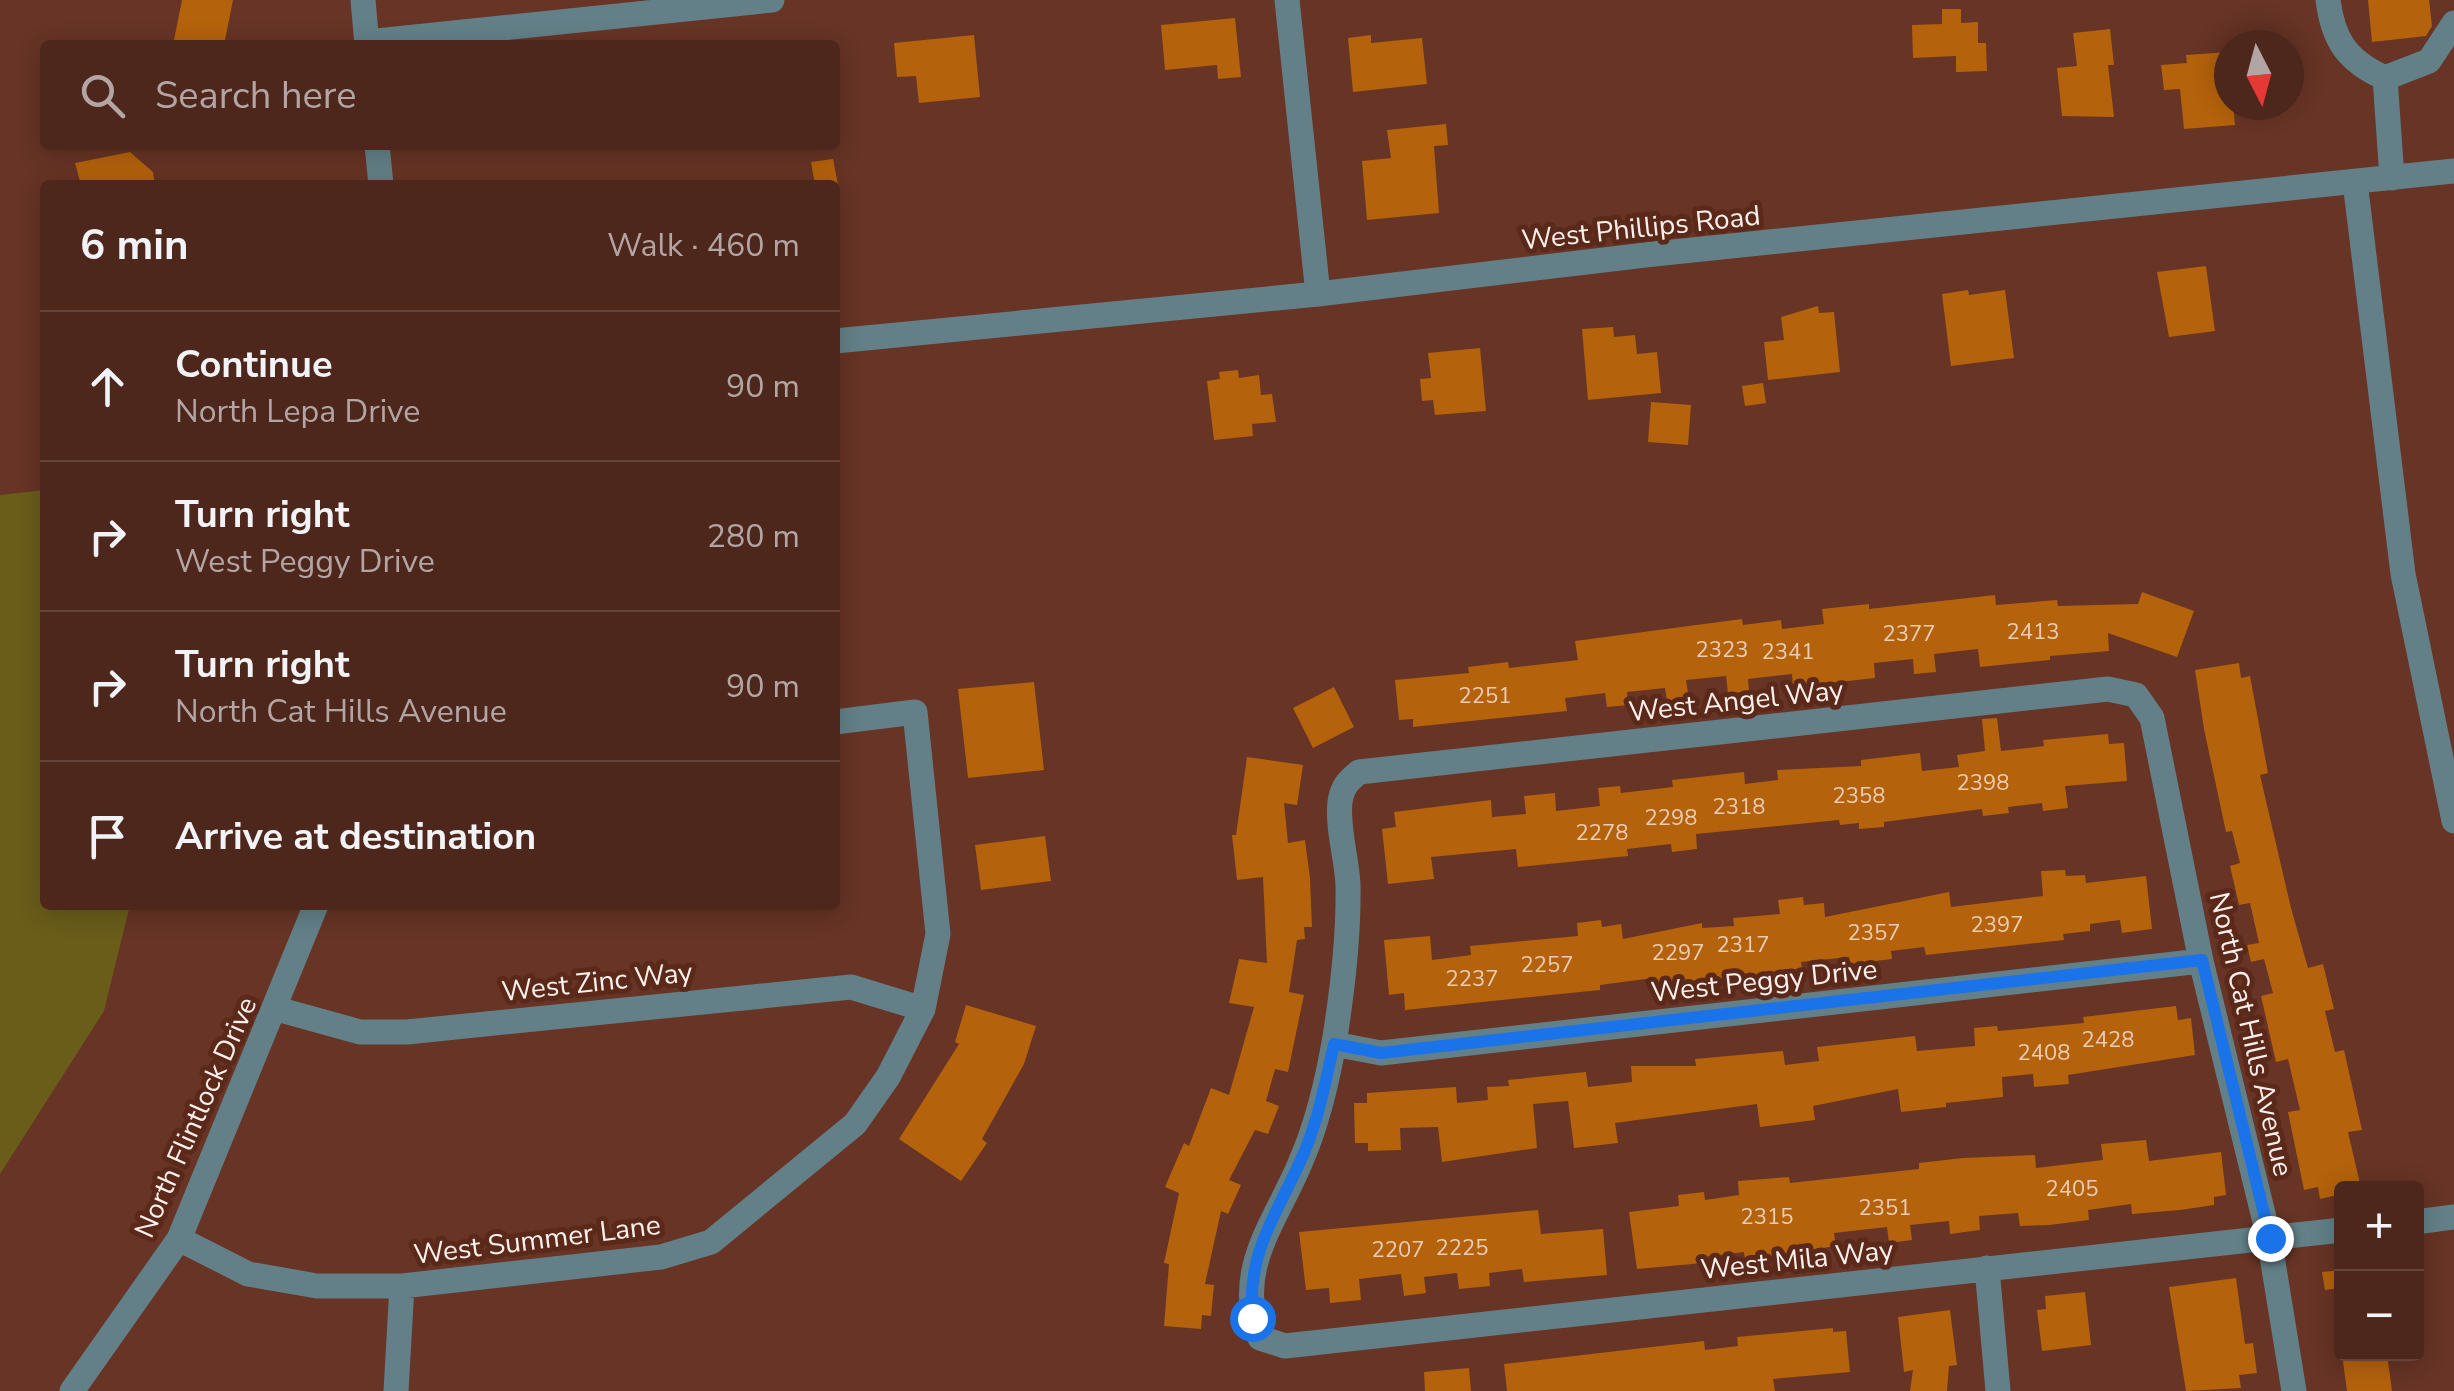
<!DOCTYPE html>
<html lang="en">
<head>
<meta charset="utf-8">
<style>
  body { margin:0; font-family:"Nunito Sans",sans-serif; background:#542f25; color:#f1f3f6 }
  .controls { position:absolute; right:30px; bottom:30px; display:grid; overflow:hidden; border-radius:10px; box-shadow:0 5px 25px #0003 }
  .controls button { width:90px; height:90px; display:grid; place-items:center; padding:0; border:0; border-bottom:2px solid #64443b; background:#4d271c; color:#f1f3f6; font:50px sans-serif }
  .compass { position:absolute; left:2214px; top:30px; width:90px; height:90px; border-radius:50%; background:#4d271c; box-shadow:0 5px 25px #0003; rotate:174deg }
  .stop { position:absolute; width:30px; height:30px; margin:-22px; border:8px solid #1a73e8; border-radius:50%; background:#fff }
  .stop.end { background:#1a73e8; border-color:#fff; box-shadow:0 2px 10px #0008 }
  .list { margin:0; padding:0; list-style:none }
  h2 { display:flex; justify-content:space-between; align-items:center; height:130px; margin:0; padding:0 40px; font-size:42px }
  h2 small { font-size:32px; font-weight:400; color:#b3a5a3 }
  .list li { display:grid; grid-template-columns:65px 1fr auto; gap:30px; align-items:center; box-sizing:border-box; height:150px; padding:0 40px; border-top:2px solid #64443b }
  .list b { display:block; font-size:38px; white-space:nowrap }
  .list p { margin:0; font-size:32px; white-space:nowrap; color:#b3a5a3 }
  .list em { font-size:32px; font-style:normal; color:#b3a5a3 }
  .icon { flex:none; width:55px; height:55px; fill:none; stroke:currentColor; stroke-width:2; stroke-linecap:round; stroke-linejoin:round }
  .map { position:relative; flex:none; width:2454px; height:1391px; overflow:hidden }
  .search { position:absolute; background:#4d271c; box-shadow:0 5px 25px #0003; left:40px; top:40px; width:800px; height:110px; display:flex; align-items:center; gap:25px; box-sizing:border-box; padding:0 35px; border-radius:10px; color:#b3a5a3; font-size:38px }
  .panel { position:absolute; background:#4d271c; box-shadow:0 5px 25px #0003; left:40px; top:180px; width:800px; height:730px; border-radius:10px }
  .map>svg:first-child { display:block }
  .green { fill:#6a5d1a }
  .building { fill:#b4620c }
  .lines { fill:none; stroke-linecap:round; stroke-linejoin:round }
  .minor { stroke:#638088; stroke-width:25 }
  .route { stroke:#1a73e8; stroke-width:12 }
  .labels { text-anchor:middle; stroke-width:10; stroke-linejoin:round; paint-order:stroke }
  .number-label { font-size:22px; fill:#ebccb4 }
  .street-label { font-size:28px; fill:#fdf0ec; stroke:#5b291a }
</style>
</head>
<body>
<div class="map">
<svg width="2454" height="1391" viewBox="0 0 2454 1391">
  <rect width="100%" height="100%" fill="#673425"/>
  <!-- green -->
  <path class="green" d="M45,490V905H130L104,1011L0,1174V495Z"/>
  <!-- building -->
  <path class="building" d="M182,0H233L224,45H173Z
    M2368,0H2429L2432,26L2426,36L2372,42Z
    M1942,9H1961V23L1978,22V43H1986L1987,71L1956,72V56L1913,58L1912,25L1942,24Z
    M1235,18L1241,77L1218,79L1217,65L1165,70L1161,25Z
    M2110,29L2114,65H2108L2114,117L2062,116L2057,68L2077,66L2073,33Z
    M974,35L980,97L919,103L916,76L897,77L894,43Z
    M1371,35V43L1422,38L1427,84L1353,92L1348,38Z
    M2229,52V105H2233L2235,125L2184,129L2180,89L2164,90L2161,65L2187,63L2186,55Z
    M1446,124L1448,145L1434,146L1439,213L1367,220L1362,161L1391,158L1387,130Z
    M130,152L153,172L155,185H81L75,163Z
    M833,159L838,185H815L811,162Z
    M2206,266L2215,331L2169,337L2157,272Z
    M1968,290L1969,295L2005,290L2014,358L1951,366L1942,294Z
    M1818,306L1819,313L1834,312L1840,372L1768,380L1764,342L1784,340L1781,317Z
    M1613,327L1614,337L1635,335L1637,354L1657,352L1661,393L1588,400L1582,329Z
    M1480,348L1486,411L1435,415L1433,400L1422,401L1420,379L1431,378L1428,353Z
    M1238,370L1239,378L1259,375L1261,395L1272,394L1276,422L1252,424L1253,436L1214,440L1207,381L1220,379L1219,372Z
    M1763,383L1766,403L1745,406L1742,386Z
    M1651,402L1691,405L1688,445L1648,442Z
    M2142,592L2194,611L2177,657L2108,633L2109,651L2050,656V660L1980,667L1978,649L1934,654L1936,672L1914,674L1913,659L1874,663L1875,678L1793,687L1792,674L1748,679L1749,692L1728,693L1726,676L1686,680L1689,699L1667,701L1665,688L1627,692L1628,705L1607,707L1605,693L1565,698L1567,711L1413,727V719L1399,720L1395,680L1469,673L1468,667L1508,662L1509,668L1578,660L1575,641L1742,619L1743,625L1781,620L1782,629L1824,624L1822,609L1869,604V609L1995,595L1996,605L2057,600L2058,606L2138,604Z
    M2239,663L2241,678L2250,676L2268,773L2260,775L2291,908L2308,968L2323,964L2334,1009L2325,1011L2335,1052L2344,1050L2362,1130L2348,1132L2361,1188H2342V1194L2320,1199L2318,1187L2304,1190L2288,1112L2300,1110L2288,1059L2276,1062L2261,996L2273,993L2264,959L2251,962L2247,945L2259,943L2250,903L2239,905L2230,866L2240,863L2232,831L2226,832L2204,729L2195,670Z
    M1034,682L1044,770L968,778L958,689Z
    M1334,687L1354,727L1313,748L1293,708Z
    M1997,718L2001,751L2044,746L2043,740L2108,734L2109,744L2124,743L2127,781L2065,786L2068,808L2043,811L2042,803L2008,807L2009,813L1983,816L1982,809L1884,822V827L1859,829V823L1840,825L1839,820L1696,834L1697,849L1672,852L1671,844L1627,849L1628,856L1518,867L1516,849L1431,857L1434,879L1388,884L1382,829L1396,827L1394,812L1491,800L1492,817L1526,814L1524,796L1555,793L1556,811L1600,806L1598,788L1620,786L1621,793L1673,787L1672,780L1744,772L1745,784L1778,780L1777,770L1861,766V760L1920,753L1922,771L1959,767L1957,755L1985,751L1982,719Z
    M1247,757L1303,765L1297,805L1284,803L1288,843L1305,840L1310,878L1312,927H1304L1305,939L1297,940L1289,992L1304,995L1288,1072L1275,1069L1266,1101L1279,1106L1268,1134L1255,1130L1229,1180L1241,1185L1228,1214L1221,1211L1205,1284L1214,1285L1211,1316L1202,1315L1201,1329L1164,1326L1169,1264L1164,1263L1179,1193L1165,1187L1184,1143L1189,1146L1211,1088L1229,1095L1254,1007L1229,1003L1239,959L1267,963L1263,877L1237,880L1232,835H1236Z
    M1045,836L1051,881L981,890L975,845Z
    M2065,870L2066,876L2085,875L2086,883L2146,876L2152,929L2122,933L2120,920L2090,924V931L2063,934L2064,940L1926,955L1924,947L1891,951L1892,959L1850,964L1849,957L1801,962L1802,968L1760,975L1654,985L1653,978L1600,985V990L1405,1010L1404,993L1389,995L1384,940L1430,936L1432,960L1471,955L1470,946L1578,936L1577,923L1601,920L1602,927L1621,924L1623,939L1702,923V928L1734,926L1733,918L1780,914L1778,900L1803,897L1804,905L1824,903L1825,917L1949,892L1951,907L2043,896L2041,871Z
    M966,1005L1036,1026L1024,1064L982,1139L987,1143L961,1181L899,1139L959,1044L955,1042Z
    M2176,1006L2178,1020L2191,1018L2195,1055L2068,1075L2069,1084L2034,1087L2033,1074L2002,1077L2003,1097L1946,1103V1107L1901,1112L1898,1089L1813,1106L1815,1120L1760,1127L1757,1104L1615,1123L1618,1143L1574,1148L1568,1101L1533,1104L1537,1148L1442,1162L1438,1127L1400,1128L1401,1150L1368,1151V1143H1355L1354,1103H1367V1093L1456,1087L1457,1103L1488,1100L1487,1087L1509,1086L1508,1080L1586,1072L1588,1087L1632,1082L1631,1066H1696L1695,1059L1783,1051L1785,1065L1819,1061L1817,1047L1915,1036L1917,1051L1975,1046L1974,1028L1997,1026L1998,1031L2084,1023L2083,1017Z
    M2146,1140L2149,1161L2221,1152L2226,1195L2214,1197V1205L2180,1210L2132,1214L2131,1204L2088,1210L2089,1220L2049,1225L2020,1226L2018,1213L1979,1216L1980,1230L1950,1234L1949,1221L1910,1225L1912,1240L1889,1243L1887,1227L1834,1233L1836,1246L1745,1260L1744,1252L1703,1257V1263L1637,1269L1629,1212L1679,1206L1678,1195L1704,1192L1705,1200L1739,1195L1738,1181L1789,1177L1790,1183L1919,1169V1163L1963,1158L2035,1155L2036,1168L2103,1160L2101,1144Z
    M1538,1210L1541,1234L1603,1229L1607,1275L1524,1282L1522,1269L1489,1273L1490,1286L1459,1289L1457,1273L1424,1277L1426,1293L1404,1296L1401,1274L1359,1279L1361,1300L1330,1303L1329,1288L1306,1290L1299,1232Z
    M2342,1270V1288L2325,1290L2322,1272Z
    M2236,1278L2245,1344L2253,1343L2257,1373L2239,1375L2241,1388L2186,1391L2169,1287Z
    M2085,1292L2091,1345L2042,1351L2037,1310L2046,1309L2045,1296Z
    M1950,1310L1957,1365L1949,1366L1947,1391H1910L1913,1370L1904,1372L1898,1317Z
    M1833,1328V1332L1846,1331L1850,1372L1773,1379L1775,1391H1507L1504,1364L1704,1341L1705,1350L1738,1346L1737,1337Z
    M2342,1354H2387L2392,1391H2347Z
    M1469,1368L1471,1391H1425L1424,1372Z"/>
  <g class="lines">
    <!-- minor -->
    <path class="minor" d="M363,0L367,45
      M1287,0L1318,294
      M2328,0C2333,40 2347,61 2385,78L2429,61L2454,23
      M367,42L772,0
      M2385,78L2392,178
      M377,145L381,185
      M2355,182L2403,574L2454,821
      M835,341L1318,294L1654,254L2454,171
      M277,1009L360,1032H407L851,987L923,1009
      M1334,1044L1381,1053L2201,961
      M2416,1222L2454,1217
      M179,1239L248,1274L317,1286H402L661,1257L711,1242L855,1124L888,1077L923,1009L938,934L915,712L835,722
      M1987,1268L1998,1391
      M72,1391L179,1239L316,905
      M396,1391L402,1286
      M2294,1391L2269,1238L2201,961L2152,718L2136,695L2108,689L1359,772C1348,781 1342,787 1340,802C1337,828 1347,859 1348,885C1349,936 1343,986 1335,1037C1328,1078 1318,1122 1301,1161C1276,1222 1233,1269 1260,1338L1285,1346C1637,1307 1989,1270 2342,1230"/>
  </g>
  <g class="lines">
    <!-- route -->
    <path class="route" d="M1252,1318C1248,1252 1273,1221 1299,1164C1317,1127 1325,1084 1334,1044L1381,1053L2202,960L2270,1238"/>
  </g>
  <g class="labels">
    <!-- number labels -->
    <g class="number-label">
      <text x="2033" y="639">2413</text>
      <text x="1909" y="641">2377</text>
      <text x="1722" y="657">2323</text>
      <text x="1788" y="659">2341</text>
      <text x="1485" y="703">2251</text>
      <text x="1983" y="790">2398</text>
      <text x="1859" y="803">2358</text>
      <text x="1739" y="814">2318</text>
      <text x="1671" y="825">2298</text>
      <text x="1602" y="840">2278</text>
      <text x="1997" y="932">2397</text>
      <text x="1874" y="940">2357</text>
      <text x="1743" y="952">2317</text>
      <text x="1678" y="960">2297</text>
      <text x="1547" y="972">2257</text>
      <text x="1472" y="986">2237</text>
      <text x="2108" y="1047">2428</text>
      <text x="2044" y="1060">2408</text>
      <text x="2072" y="1196">2405</text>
      <text x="1885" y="1215">2351</text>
      <text x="1767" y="1224">2315</text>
      <text x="1462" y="1255">2225</text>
      <text x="1398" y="1257">2207</text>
    </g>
    <!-- street labels -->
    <g class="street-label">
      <text transform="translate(1641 227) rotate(-6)" y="10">West Phillips Road</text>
      <text transform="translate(1736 700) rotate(-6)" y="10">West Angel Way</text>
      <text transform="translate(1764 980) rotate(-6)" y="10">West Peggy Drive</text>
      <text transform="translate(597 981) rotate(-6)" y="10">West Zinc Way</text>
      <text transform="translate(2252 1034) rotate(77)" y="10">North Cat Hills Avenue</text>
      <text transform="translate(195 1117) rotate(-66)" y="10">North Flintlock Drive</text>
      <text transform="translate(537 1239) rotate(-7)" y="10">West Summer Lane</text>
      <text transform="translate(1797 1259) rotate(-6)" y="10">West Mila Way</text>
    </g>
  </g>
</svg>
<div class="controls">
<button>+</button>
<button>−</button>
</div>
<svg class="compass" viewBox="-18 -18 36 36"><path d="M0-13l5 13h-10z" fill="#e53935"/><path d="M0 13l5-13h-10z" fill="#b3a5a3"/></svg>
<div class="stop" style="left:1252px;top:1318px"></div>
<div class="stop end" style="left:2270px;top:1238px"></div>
<div class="search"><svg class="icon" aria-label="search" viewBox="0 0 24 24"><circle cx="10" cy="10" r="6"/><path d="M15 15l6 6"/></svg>Search here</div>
<section class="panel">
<h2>6 min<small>Walk · 460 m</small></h2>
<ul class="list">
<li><svg class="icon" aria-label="ahead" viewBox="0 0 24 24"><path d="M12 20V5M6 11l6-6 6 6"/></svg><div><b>Continue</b><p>North Lepa Drive</p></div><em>90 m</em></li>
<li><svg class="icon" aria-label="right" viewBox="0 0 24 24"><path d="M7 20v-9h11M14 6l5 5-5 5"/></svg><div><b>Turn right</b><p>West Peggy Drive</p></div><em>280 m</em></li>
<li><svg class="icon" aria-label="right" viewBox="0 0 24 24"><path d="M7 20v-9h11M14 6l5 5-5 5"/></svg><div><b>Turn right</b><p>North Cat Hills Avenue</p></div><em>90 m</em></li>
<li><svg class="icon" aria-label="arrive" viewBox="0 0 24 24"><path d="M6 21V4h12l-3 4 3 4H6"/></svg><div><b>Arrive at destination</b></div></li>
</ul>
</section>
</div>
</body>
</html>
